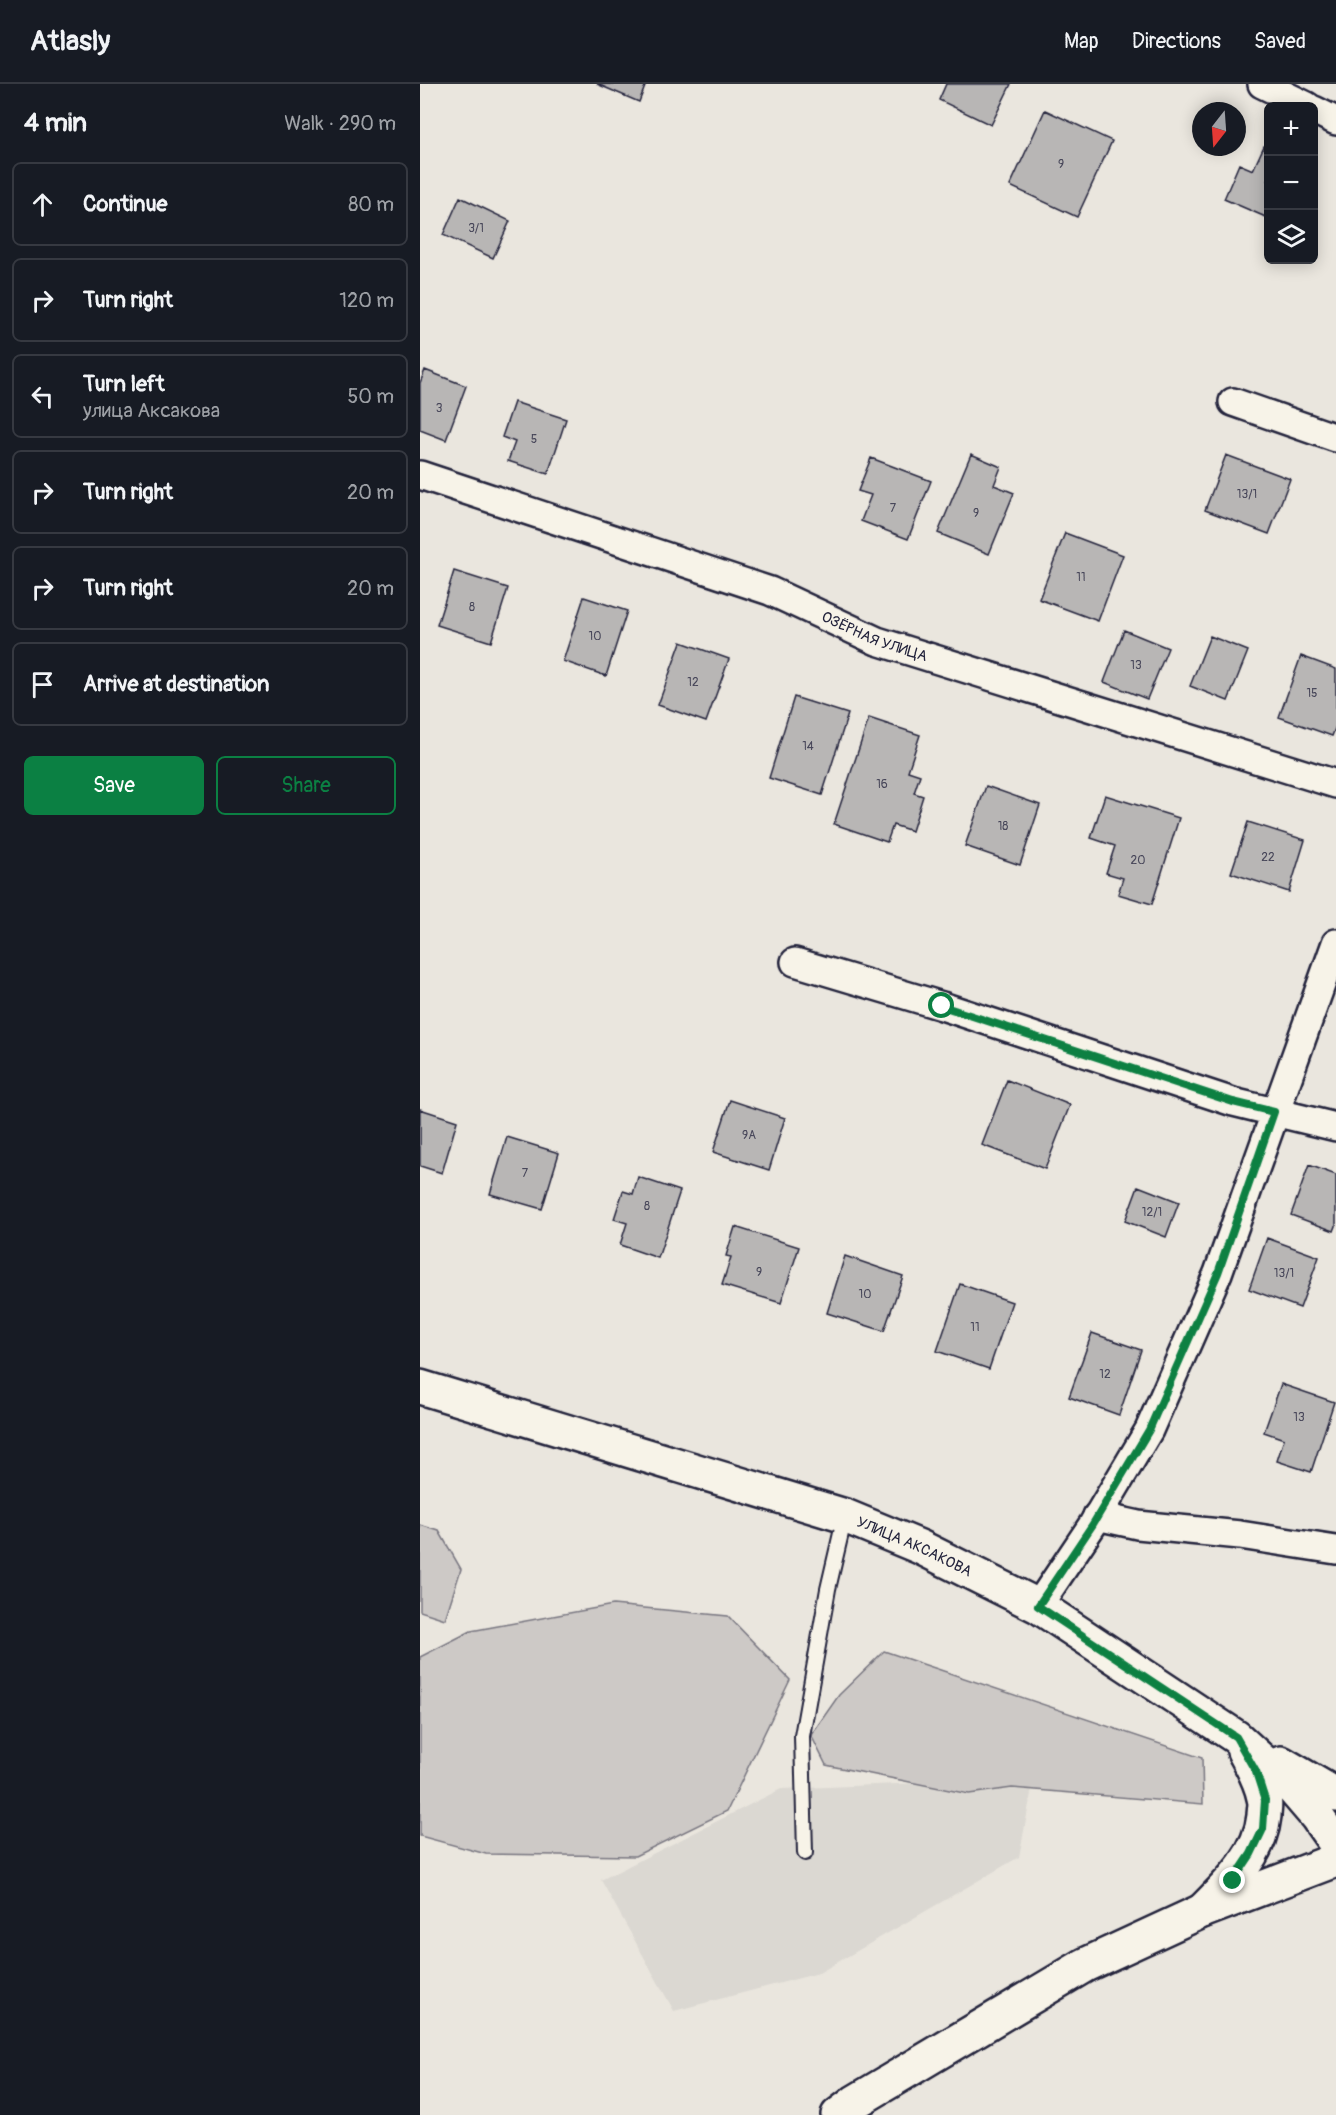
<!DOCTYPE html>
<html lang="en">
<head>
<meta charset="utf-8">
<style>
  body { margin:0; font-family:Pangolin,sans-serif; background:#20242c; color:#f1f3f6 }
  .controls { position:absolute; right:18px; top:18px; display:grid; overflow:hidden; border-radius:9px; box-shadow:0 3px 15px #0003 }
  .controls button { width:54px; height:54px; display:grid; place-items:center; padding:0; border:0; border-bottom:2px solid #363941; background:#171b24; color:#f1f3f6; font:30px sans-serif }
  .compass { position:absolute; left:772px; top:18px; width:54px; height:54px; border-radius:50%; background:#171b24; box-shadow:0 3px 15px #0003; rotate:197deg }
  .stop { position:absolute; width:18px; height:18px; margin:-14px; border:4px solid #0b8043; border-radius:50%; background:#fff }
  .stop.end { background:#0b8043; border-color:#fff; box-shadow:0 2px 6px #0008 }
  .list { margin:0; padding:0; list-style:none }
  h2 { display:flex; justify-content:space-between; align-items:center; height:78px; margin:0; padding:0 24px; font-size:26px }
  h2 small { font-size:20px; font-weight:400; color:#9ea1a6 }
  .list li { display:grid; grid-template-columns:39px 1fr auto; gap:18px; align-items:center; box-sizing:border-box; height:84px; margin:0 12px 12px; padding:0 12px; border:2px solid #363941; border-radius:9px }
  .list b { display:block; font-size:22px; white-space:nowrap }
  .list p { margin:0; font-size:20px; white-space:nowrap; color:#9ea1a6 }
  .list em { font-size:20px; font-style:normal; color:#9ea1a6 }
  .actions { display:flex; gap:12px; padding:18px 24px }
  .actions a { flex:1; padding:14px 0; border:2px solid #0b8043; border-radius:9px; text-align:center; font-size:21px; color:#0b8043 }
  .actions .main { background:#0b8043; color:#fff }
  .icon { flex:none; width:33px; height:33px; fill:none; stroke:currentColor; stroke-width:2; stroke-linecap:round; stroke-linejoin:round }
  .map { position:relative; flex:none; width:916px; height:2031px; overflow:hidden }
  header { display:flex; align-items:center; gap:36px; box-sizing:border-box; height:84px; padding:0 30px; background:#171b24; border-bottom:2px solid #363941 }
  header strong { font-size:28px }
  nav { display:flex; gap:33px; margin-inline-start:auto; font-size:21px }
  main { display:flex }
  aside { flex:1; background:#171b24 }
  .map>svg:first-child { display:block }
  .built { fill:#dbd8d2 }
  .green { fill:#cdc9c6; stroke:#787680; stroke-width:1.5 }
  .building { fill:#b8b6b5; stroke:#22223b; stroke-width:1.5 }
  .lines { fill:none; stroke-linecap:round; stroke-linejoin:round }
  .service-casing { stroke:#22223b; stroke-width:18 }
  .minor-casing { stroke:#22223b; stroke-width:32 }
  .tertiary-casing { stroke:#22223b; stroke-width:38 }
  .secondary-casing { stroke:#22223b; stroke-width:38 }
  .service { stroke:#f7f3e8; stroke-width:14 }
  .minor { stroke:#f7f3e8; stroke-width:27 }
  .tertiary { stroke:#f7f3e8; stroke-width:33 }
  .secondary { stroke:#f7f3e8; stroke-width:33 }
  .route { stroke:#0b8043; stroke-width:8 }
  .labels { text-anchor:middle; stroke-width:5; stroke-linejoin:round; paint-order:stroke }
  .number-label { font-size:12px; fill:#48475a }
  .street-label { font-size:15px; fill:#22223b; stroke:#f7f3e8 }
</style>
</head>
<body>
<header>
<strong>Atlasly</strong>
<nav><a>Map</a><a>Directions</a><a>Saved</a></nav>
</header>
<main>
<aside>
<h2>4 min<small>Walk · 290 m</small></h2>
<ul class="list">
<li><svg class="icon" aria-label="ahead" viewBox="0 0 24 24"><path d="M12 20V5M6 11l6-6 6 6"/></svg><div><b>Continue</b></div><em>80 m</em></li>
<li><svg class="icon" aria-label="right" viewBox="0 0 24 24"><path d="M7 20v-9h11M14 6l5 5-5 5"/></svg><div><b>Turn right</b></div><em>120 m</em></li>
<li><svg class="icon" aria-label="left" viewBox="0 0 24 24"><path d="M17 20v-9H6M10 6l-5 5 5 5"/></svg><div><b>Turn left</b><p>улица Аксакова</p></div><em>50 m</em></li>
<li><svg class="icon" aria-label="right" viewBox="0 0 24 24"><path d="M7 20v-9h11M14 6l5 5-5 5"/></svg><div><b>Turn right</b></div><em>20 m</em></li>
<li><svg class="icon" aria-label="right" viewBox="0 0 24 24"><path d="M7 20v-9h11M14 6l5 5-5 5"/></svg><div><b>Turn right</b></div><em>20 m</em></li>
<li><svg class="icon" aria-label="arrive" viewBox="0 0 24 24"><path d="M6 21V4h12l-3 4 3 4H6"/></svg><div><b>Arrive at destination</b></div></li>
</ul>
<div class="actions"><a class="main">Save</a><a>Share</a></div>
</aside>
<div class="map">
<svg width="916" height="2031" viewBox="0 0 916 2031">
  <rect width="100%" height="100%" fill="#eae6de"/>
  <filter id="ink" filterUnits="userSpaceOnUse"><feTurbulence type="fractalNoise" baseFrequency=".0167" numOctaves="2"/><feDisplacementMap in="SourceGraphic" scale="12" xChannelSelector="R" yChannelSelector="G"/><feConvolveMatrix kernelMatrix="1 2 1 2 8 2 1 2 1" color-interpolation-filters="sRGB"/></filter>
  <g filter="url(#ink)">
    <!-- built -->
    <path class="built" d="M614,1694L599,1773L399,1889L254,1927L181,1796L361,1705Z"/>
    <!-- green -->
    <path class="green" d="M0,1441L19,1447L41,1485L25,1535L0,1527Z
      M193,1521L308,1532L370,1596L307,1727L215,1772L66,1770L0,1752V1573L51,1547Z
      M464,1567L782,1674L783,1720L592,1704L549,1710L406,1681L391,1651L419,1611Z"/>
    <!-- building -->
    <path class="building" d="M177,0H226L219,18Z
      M526,0H591L571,41L519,16Z
      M625,26L692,57L657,133L590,102Z
      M844,62L848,64V134L804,115L819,80L833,86Z
      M40,113L90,137L73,174L23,151Z
      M5,286L46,302L26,356L0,346V299Z
      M94,318L146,335L128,390L88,377L95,358L82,353Z
      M551,370L581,383L574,401L594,409L569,470L518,449Z
      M806,371L870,395L849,450L785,426Z
      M451,374L511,397L488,455L441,437L451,411L438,407Z
      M645,449L703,471L678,537L619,515Z
      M34,487L88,504L71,558L17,541Z
      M164,513L207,527L186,592L143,577Z
      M704,546L748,564L727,615L684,598Z
      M790,552L828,567L808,617L770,602Z
      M261,558L309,575L286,638L238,621Z
      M881,572L916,585V642L912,652L859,633Z
      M374,613L428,630L402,711L349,694Z
      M449,634L500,651L488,687L500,691L494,709L503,712L492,747L473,741L467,758L414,740Z
      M566,702L620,721L600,781L545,762Z
      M685,711L759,734L732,820L698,810L703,794L686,789L695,762L671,754Z
      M828,738L885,756L869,808L811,789Z
      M587,996L650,1021L625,1085L562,1061Z
      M310,1016L365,1034L349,1086L293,1068Z
      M0,1025L37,1037L22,1089L0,1082Z
      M87,1053L139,1069L122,1125L70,1110Z
      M889,1081L916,1091V1142L914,1147L871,1131Z
      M218,1093L260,1107L238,1174L200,1161L207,1139L194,1135L203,1107L213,1110Z
      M718,1102L759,1118L746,1153L705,1137Z
      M315,1143L379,1163L361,1219L302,1201L311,1173L306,1172Z
      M847,1154L899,1173L880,1224L829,1205Z
      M425,1172L483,1192L464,1247L407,1229Z
      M540,1200L592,1218L569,1285L517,1267Z
      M672,1249L721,1266L699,1331L649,1313Z
      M861,1300L914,1318L891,1388L857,1377L864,1355L844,1348Z"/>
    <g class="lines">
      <defs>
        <path id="service" d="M385,1769L382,1652L408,1505L425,1432"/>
        <g id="minor">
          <path d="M842,0L887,22"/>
          <path d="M894,26L916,37"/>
          <path d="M813,318L916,354"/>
          <path id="s1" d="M0,391L350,507L457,557L916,700"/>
          <path d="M375,878L522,922L813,1018L916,1043"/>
          <path d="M677,1432L718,1441L820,1451L916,1466"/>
          <path d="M618,1522L673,1440L729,1346L798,1189L916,859"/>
        </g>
        <g id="tertiary">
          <path id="s2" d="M0,1303L425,1432L500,1463L618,1522L816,1653L873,1705L897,1733L916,1760"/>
          <path d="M861,1679L916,1711"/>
          <path d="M782,1827C808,1801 840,1772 844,1732C844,1726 846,1720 844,1714C841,1697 832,1682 824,1667"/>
        </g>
        <path id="secondary" d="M418,2031L435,2018L665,1881L782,1827L916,1776"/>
      </defs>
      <!-- service casing -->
      <use href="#service" class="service-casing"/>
      <!-- minor casing -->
      <use href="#minor" class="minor-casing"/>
      <!-- tertiary casing -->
      <use href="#tertiary" class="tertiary-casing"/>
      <!-- secondary casing -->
      <use href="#secondary" class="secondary-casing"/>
      <!-- service -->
      <use href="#service" class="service"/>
      <!-- minor -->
      <use href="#minor" class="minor"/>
      <!-- tertiary -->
      <use href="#tertiary" class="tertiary"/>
      <!-- secondary -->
      <use href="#secondary" class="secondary"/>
    </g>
  </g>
  <g class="lines" filter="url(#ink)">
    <!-- route -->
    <path class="route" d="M522,922L813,1018L854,1028L798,1189L729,1346L673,1440L618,1522L816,1653L836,1688L845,1716L843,1745L831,1770L813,1797"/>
  </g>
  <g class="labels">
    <!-- number labels -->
    <g class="number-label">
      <text x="641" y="84">9</text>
      <text x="56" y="148">3/1</text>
      <text x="19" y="328">3</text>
      <text x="114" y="359">5</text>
      <text x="827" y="414">13/1</text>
      <text x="473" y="428">7</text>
      <text x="556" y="433">9</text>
      <text x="661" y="497">11</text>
      <text x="52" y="527">8</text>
      <text x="175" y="556">10</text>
      <text x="716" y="585">13</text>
      <text x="273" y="602">12</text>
      <text x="892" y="613">15</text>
      <text x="388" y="666">14</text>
      <text x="462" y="704">16</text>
      <text x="583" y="746">18</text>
      <text x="848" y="777">22</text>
      <text x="718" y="780">20</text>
      <text x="329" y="1055">9А</text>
      <text x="105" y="1093">7</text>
      <text x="227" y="1126">8</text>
      <text x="732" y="1132">12/1</text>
      <text x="339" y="1192">9</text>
      <text x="864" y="1193">13/1</text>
      <text x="445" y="1214">10</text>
      <text x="555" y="1247">11</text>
      <text x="685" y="1294">12</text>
      <text x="879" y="1337">13</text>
    </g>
    <!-- street labels -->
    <g class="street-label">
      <text dy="5" stroke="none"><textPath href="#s1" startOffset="483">ОЗЁРНАЯ УЛИЦА</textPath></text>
      <text dy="5" stroke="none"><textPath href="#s2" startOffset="520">УЛИЦА АКСАКОВА</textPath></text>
    </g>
  </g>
</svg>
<div class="controls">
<button>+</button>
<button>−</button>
<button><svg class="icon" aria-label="layers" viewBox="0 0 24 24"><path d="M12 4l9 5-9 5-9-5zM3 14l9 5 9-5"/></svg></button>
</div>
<svg class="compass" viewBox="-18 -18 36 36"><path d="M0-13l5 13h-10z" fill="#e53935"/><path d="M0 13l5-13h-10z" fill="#9ea1a6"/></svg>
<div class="stop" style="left:522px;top:922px"></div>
<div class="stop end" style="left:813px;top:1797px"></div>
</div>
</main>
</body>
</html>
